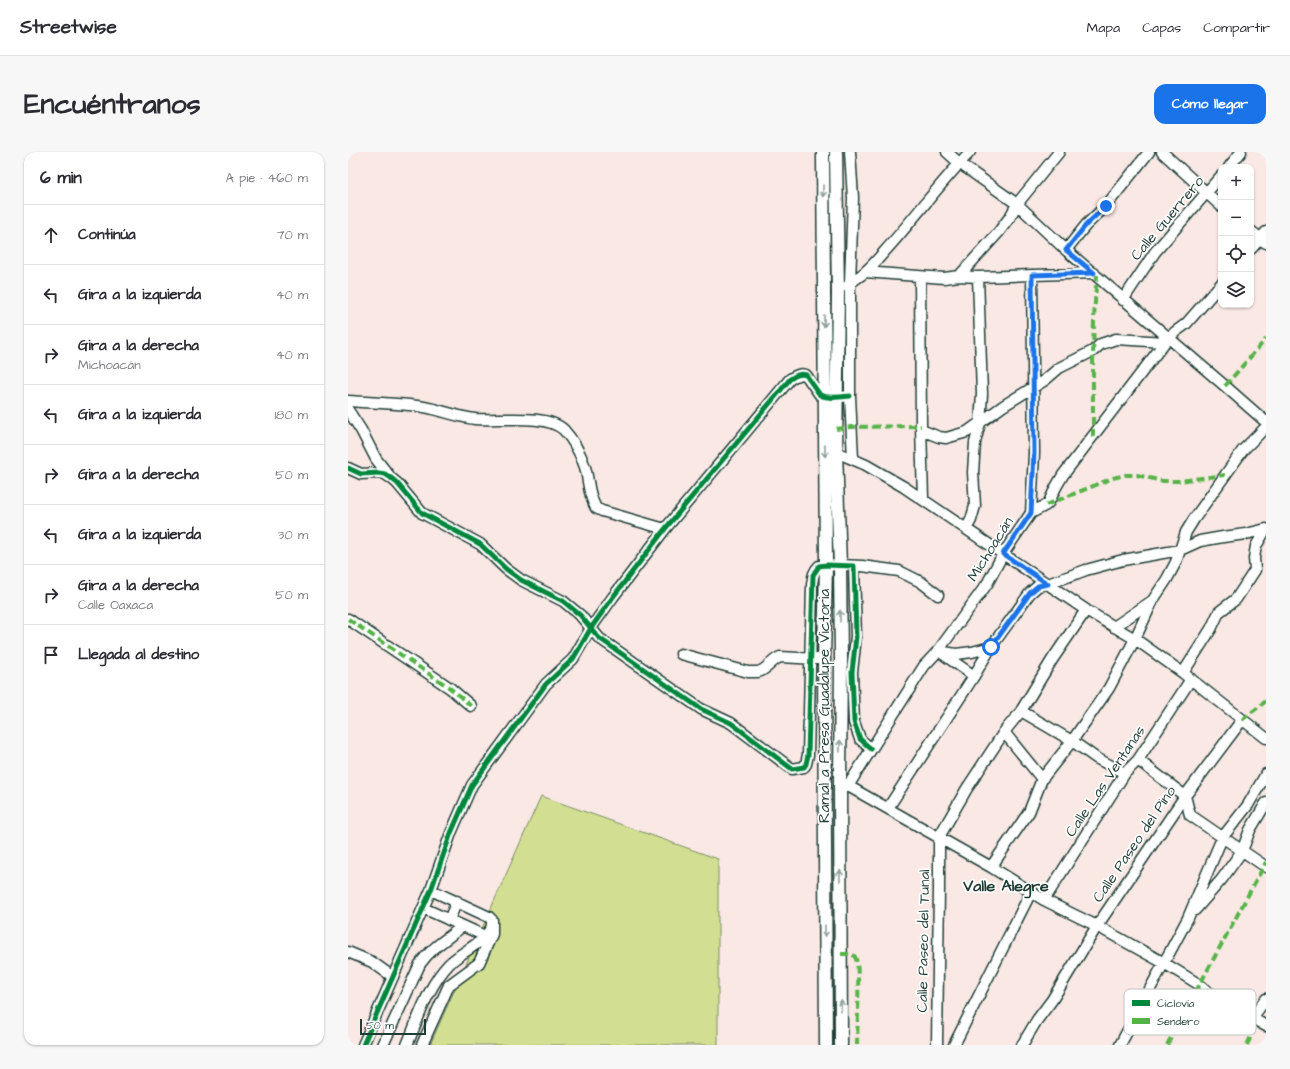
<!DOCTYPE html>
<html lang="es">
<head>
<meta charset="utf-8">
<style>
  body { margin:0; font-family:"Architects Daughter",sans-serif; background:#f7f7f7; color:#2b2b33 }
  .controls { position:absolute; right:12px; top:12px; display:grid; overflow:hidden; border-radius:8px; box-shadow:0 1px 3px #0004 }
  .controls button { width:36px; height:36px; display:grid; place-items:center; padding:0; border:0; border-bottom:1px solid #e1e1e2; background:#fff; color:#2b2b33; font:20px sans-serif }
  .scale { position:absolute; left:12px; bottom:10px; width:66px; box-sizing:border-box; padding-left:4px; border:2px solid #1f3d34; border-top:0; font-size:11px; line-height:14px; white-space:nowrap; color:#1f3d34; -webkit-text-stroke:3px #fff; paint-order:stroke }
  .stop { position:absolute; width:12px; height:12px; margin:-9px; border:3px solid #1a73e8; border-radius:50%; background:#fff }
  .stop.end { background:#1a73e8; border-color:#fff; box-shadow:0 1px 4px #0008 }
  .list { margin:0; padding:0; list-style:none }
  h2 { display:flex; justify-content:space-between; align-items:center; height:52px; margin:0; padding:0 16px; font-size:17px }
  h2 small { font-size:13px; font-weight:400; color:#7c7c81 }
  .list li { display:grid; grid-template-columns:26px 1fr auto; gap:12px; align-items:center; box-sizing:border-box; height:60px; padding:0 16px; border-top:1px solid #e1e1e2 }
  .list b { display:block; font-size:15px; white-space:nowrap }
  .list p { margin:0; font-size:13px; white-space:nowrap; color:#7c7c81 }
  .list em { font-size:13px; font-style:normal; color:#7c7c81 }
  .icon { flex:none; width:22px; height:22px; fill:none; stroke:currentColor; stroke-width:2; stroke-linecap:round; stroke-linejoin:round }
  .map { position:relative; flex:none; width:918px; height:893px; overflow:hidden; border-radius:12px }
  header { display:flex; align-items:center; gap:24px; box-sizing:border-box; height:56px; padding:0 20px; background:#fff; border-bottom:1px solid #e1e1e2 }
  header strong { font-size:19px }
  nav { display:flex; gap:22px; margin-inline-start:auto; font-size:14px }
  .intro { display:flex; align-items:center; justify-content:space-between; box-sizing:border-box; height:96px; padding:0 24px }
  h1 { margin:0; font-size:28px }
  .button { padding:10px 18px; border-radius:12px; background:#1a73e8; color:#fff; font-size:14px; font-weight:700 }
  main { display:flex; gap:24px; padding:0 24px }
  aside { flex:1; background:#fff; border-radius:12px; box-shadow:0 1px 3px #0004 }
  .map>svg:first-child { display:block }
  .green { fill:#d2df92; stroke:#788e63 }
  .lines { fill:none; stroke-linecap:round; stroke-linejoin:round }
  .minor-casing { stroke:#1f3d34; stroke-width:13 }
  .major-casing { stroke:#1f3d34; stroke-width:15 }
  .minor { stroke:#fff; stroke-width:10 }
  .major { stroke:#fff; stroke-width:12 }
  .quiet { stroke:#55b346; stroke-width:4; stroke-dasharray:8 4; stroke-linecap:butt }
  .cycleway-casing { stroke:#fff; stroke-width:8 }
  .cycleway { stroke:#00873e; stroke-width:5 }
  .oneway { stroke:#8f9e9a }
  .route { stroke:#1a73e8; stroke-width:5 }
  .labels { text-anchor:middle; stroke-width:3.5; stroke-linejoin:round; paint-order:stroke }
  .street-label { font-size:15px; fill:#1f3d34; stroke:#fff }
  .neighbourhood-label { font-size:16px; font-weight:bold; fill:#1f3d34; stroke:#fff }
  .key { fill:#fff; stroke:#bcc5c2; stroke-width:1 }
  .key-label { font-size:11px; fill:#1f3d34 }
</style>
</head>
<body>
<header>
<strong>Streetwise</strong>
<nav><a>Mapa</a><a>Capas</a><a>Compartir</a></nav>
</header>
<div class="intro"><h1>Encuéntranos</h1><a class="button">Cómo llegar</a></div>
<main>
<aside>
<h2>6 min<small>A pie · 460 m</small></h2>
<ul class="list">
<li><svg class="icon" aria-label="ahead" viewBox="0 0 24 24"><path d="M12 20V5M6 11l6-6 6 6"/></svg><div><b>Continúa</b></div><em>70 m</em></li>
<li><svg class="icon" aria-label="left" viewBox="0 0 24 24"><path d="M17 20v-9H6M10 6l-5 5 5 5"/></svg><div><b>Gira a la izquierda</b></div><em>40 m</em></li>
<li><svg class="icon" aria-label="right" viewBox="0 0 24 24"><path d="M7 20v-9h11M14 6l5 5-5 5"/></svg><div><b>Gira a la derecha</b><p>Michoacán</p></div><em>40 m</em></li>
<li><svg class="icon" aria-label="left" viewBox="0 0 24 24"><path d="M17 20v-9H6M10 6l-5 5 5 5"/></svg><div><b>Gira a la izquierda</b></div><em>180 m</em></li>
<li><svg class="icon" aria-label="right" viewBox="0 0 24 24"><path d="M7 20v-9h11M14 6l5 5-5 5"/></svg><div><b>Gira a la derecha</b></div><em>50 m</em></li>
<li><svg class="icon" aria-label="left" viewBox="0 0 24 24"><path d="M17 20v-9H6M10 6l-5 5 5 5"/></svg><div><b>Gira a la izquierda</b></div><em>30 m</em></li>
<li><svg class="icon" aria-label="right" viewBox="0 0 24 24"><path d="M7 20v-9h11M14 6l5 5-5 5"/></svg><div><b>Gira a la derecha</b><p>Calle Oaxaca</p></div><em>50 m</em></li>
<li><svg class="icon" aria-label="arrive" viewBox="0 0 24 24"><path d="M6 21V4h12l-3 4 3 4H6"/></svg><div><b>Llegada al destino</b></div></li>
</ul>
</aside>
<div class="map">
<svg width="918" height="893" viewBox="0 0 918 893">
  <rect width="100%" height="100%" fill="#fae8e5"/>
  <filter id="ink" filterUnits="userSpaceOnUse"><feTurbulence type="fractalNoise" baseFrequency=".025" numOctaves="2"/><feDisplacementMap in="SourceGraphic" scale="8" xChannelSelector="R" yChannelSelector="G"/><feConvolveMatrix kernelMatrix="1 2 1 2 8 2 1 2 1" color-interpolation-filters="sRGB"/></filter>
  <g filter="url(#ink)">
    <!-- green -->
    <path class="green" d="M193,644L370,707V893H82Z"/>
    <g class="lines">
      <defs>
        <path id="minor" d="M502,0L505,46L502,131V244L505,307
          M599,0L611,11L669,52L718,98L877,234L918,270
          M814,0L873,54
          M881,15L893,0
          M903,79L918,91
          M903,97L918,80
          M718,98L738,73L758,54L801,0
          M517,120L596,126L611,124L630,125L634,242L632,271L627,291L625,320L627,354L623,368L618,377
          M611,124L650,81L662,65L669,52L711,0
          M572,125L573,274L575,347
          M630,125L746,121
          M499,135C504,128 512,125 518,119C525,113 531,106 537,99C566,67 592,31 622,0
          M775,148L807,100L873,24
          M0,249C25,251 51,251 76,255C93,258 110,265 127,267C149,269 199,261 216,278C225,288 233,303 237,315C241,329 240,343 248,356L254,359L317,377
          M0,258L13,278L28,307L43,326
          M573,278L591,285L598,286L619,280L655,254L697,228L711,216L745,199L753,192L768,187L817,190
          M488,300L518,313L556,335L738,458L787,487L835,521L918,586
          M0,316L13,322L31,321L37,322L43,326L49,331L74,361L132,392L158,417L173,428L215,449L232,463L251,486L353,557L383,571L444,617L456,615L458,612L460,603L464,433C465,425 465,420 471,414L492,413L514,414L551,419L573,430L590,443
          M683,361L686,301L684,123
          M506,414L508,485L504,520L506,570L512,587L523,597
          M0,467L102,536L123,554
          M766,475L804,449
          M590,499L608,502L624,500L643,495
          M592,500L626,524
          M333,502L400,520C404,520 407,520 410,520C419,518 424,508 432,505L469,507
          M835,521L863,477L871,460L888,447L907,418L906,406L908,394L918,377
          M673,559L724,589L748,606L777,621
          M656,580L694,627
          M790,608L837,644L842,663L918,715
          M495,632L500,634L643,715L696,748L749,774L816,811L852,833L865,844L918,874
          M500,634L576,514L590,499L639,432L655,402L683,361L698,353L701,350L708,335L715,323L817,190L827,180L838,172L873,132
          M540,656L626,524L643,495L682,441L690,434L700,432L738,418L775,408L832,398L852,389L875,385L898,382L918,377
          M643,715L681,660L694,627L724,589L761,536L787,487L805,448L819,427L828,410L838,380L846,367L895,298L918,275
          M696,748L777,621L790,608L843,527
          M847,758L874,727L894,699L902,678L918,651
          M101,768L109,749
          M115,774L137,784
          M0,800L24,810L45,825
          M904,866L918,847
          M15,893L83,738L103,681L124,633L198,532L225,507L243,476L265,445L317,377L442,227C447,224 451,221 458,223L472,243C481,247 493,245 502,244
          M35,893L72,812C83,796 100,786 115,774L75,756
          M59,893C71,865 80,834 101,812C114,799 135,792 143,776
          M74,893L101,833L131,811L144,782V768L141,765L83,738
          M589,893L591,737V685L618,638L656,580L673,559L704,508L738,458
          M606,893L683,740
          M674,893L689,868L704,848L749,774L837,644L894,568
          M772,893L840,766L874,686L900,653L918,622"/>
        <path id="major" d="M475,0L478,413L476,507L478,893
          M488,0L490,142L488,300L492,413L493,508L492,631L493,893"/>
      </defs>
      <!-- minor casing -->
      <use href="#minor" class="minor-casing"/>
      <!-- major casing -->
      <use href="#major" class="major-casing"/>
      <!-- minor -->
      <use href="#minor" class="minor"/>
      <!-- major -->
      <use href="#major" class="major"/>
      <!-- quiet -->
      <path class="quiet" d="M877,234L918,187
        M488,277L503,275L573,274
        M745,285C745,231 744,177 749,123
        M698,353L765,326L777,323H789L814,329H831L877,323
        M0,467L102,536L123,554
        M894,568L918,549
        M493,802C498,802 504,801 507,805C513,813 509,880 509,893
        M819,893L918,710
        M899,893L905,880L904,866"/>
      <defs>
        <path id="cycleway" d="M0,316L13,322L31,321L37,322L43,326L49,331L74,361L132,392L158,417L173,428L215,449L232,463L251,486L353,557L383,571L444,617L456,615L458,612L460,603L465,423L471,414L478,413L506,414L508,485L504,520L506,570L512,587L523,597
          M15,893L83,738L103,681L124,633L198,532L225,507L243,476L265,445L317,377L442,227C447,224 451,221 458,223L472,243C481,247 493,245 502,244"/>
      </defs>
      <!-- cycleway casing -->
      <use href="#cycleway" class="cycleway-casing"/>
      <!-- cycleway -->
      <use href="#cycleway" class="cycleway"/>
    </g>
    <!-- one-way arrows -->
    <defs><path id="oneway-shaft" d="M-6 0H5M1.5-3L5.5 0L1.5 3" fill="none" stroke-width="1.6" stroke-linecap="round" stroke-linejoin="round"/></defs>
    <g class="oneway">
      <use href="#oneway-shaft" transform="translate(475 39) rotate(90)"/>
      <use href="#oneway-shaft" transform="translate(476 169) rotate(90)"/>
      <use href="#oneway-shaft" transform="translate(477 299) rotate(89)"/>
      <use href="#oneway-shaft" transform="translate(492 464) rotate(-91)"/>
      <use href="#oneway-shaft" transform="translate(492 594) rotate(-89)"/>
      <use href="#oneway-shaft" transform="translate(492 724) rotate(-90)"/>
      <use href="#oneway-shaft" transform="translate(477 779) rotate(90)"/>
      <use href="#oneway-shaft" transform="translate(493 854) rotate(-90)"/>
    </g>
  </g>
  <g class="lines" filter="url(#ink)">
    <!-- route -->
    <path class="route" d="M643,495L682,441L690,434L700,432L655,402L683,361L686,301L684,123L746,121L718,98L738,73L758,54"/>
  </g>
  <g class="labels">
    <!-- street labels -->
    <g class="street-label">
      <text transform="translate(819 66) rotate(-50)" y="5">Calle Guerrero</text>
      <text transform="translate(642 397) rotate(-58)" y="5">Michoacán</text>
      <text transform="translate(476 554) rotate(-90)" y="5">Ramal a Presa Guadalupe Victoria</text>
      <text transform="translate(757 629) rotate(-56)" y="5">Calle Las Ventanas</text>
      <text transform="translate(786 692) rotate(-56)" y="5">Calle Paseo del Pino</text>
      <text transform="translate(575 789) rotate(-89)" y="5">Calle Paseo del Tunal</text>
    </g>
    <!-- neighbourhood labels -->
    <g class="neighbourhood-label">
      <text x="658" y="739">Valle Alegre</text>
    </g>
  </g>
  <!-- legend -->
  <rect x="776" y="837" width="132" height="46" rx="6" class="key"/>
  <rect x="784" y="848" width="18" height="6" fill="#00873e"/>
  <rect x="784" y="866" width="18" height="6" fill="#55b346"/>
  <g class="key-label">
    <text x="809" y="855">Ciclovía</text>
    <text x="809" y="873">Sendero</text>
  </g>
</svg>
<div class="controls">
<button>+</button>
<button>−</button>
<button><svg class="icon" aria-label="locate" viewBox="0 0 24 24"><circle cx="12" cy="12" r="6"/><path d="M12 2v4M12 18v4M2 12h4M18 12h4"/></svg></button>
<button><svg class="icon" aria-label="layers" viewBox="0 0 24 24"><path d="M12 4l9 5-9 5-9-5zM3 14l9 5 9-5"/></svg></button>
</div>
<div class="scale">50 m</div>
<div class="stop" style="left:643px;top:495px"></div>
<div class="stop end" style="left:758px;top:54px"></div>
</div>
</main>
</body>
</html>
